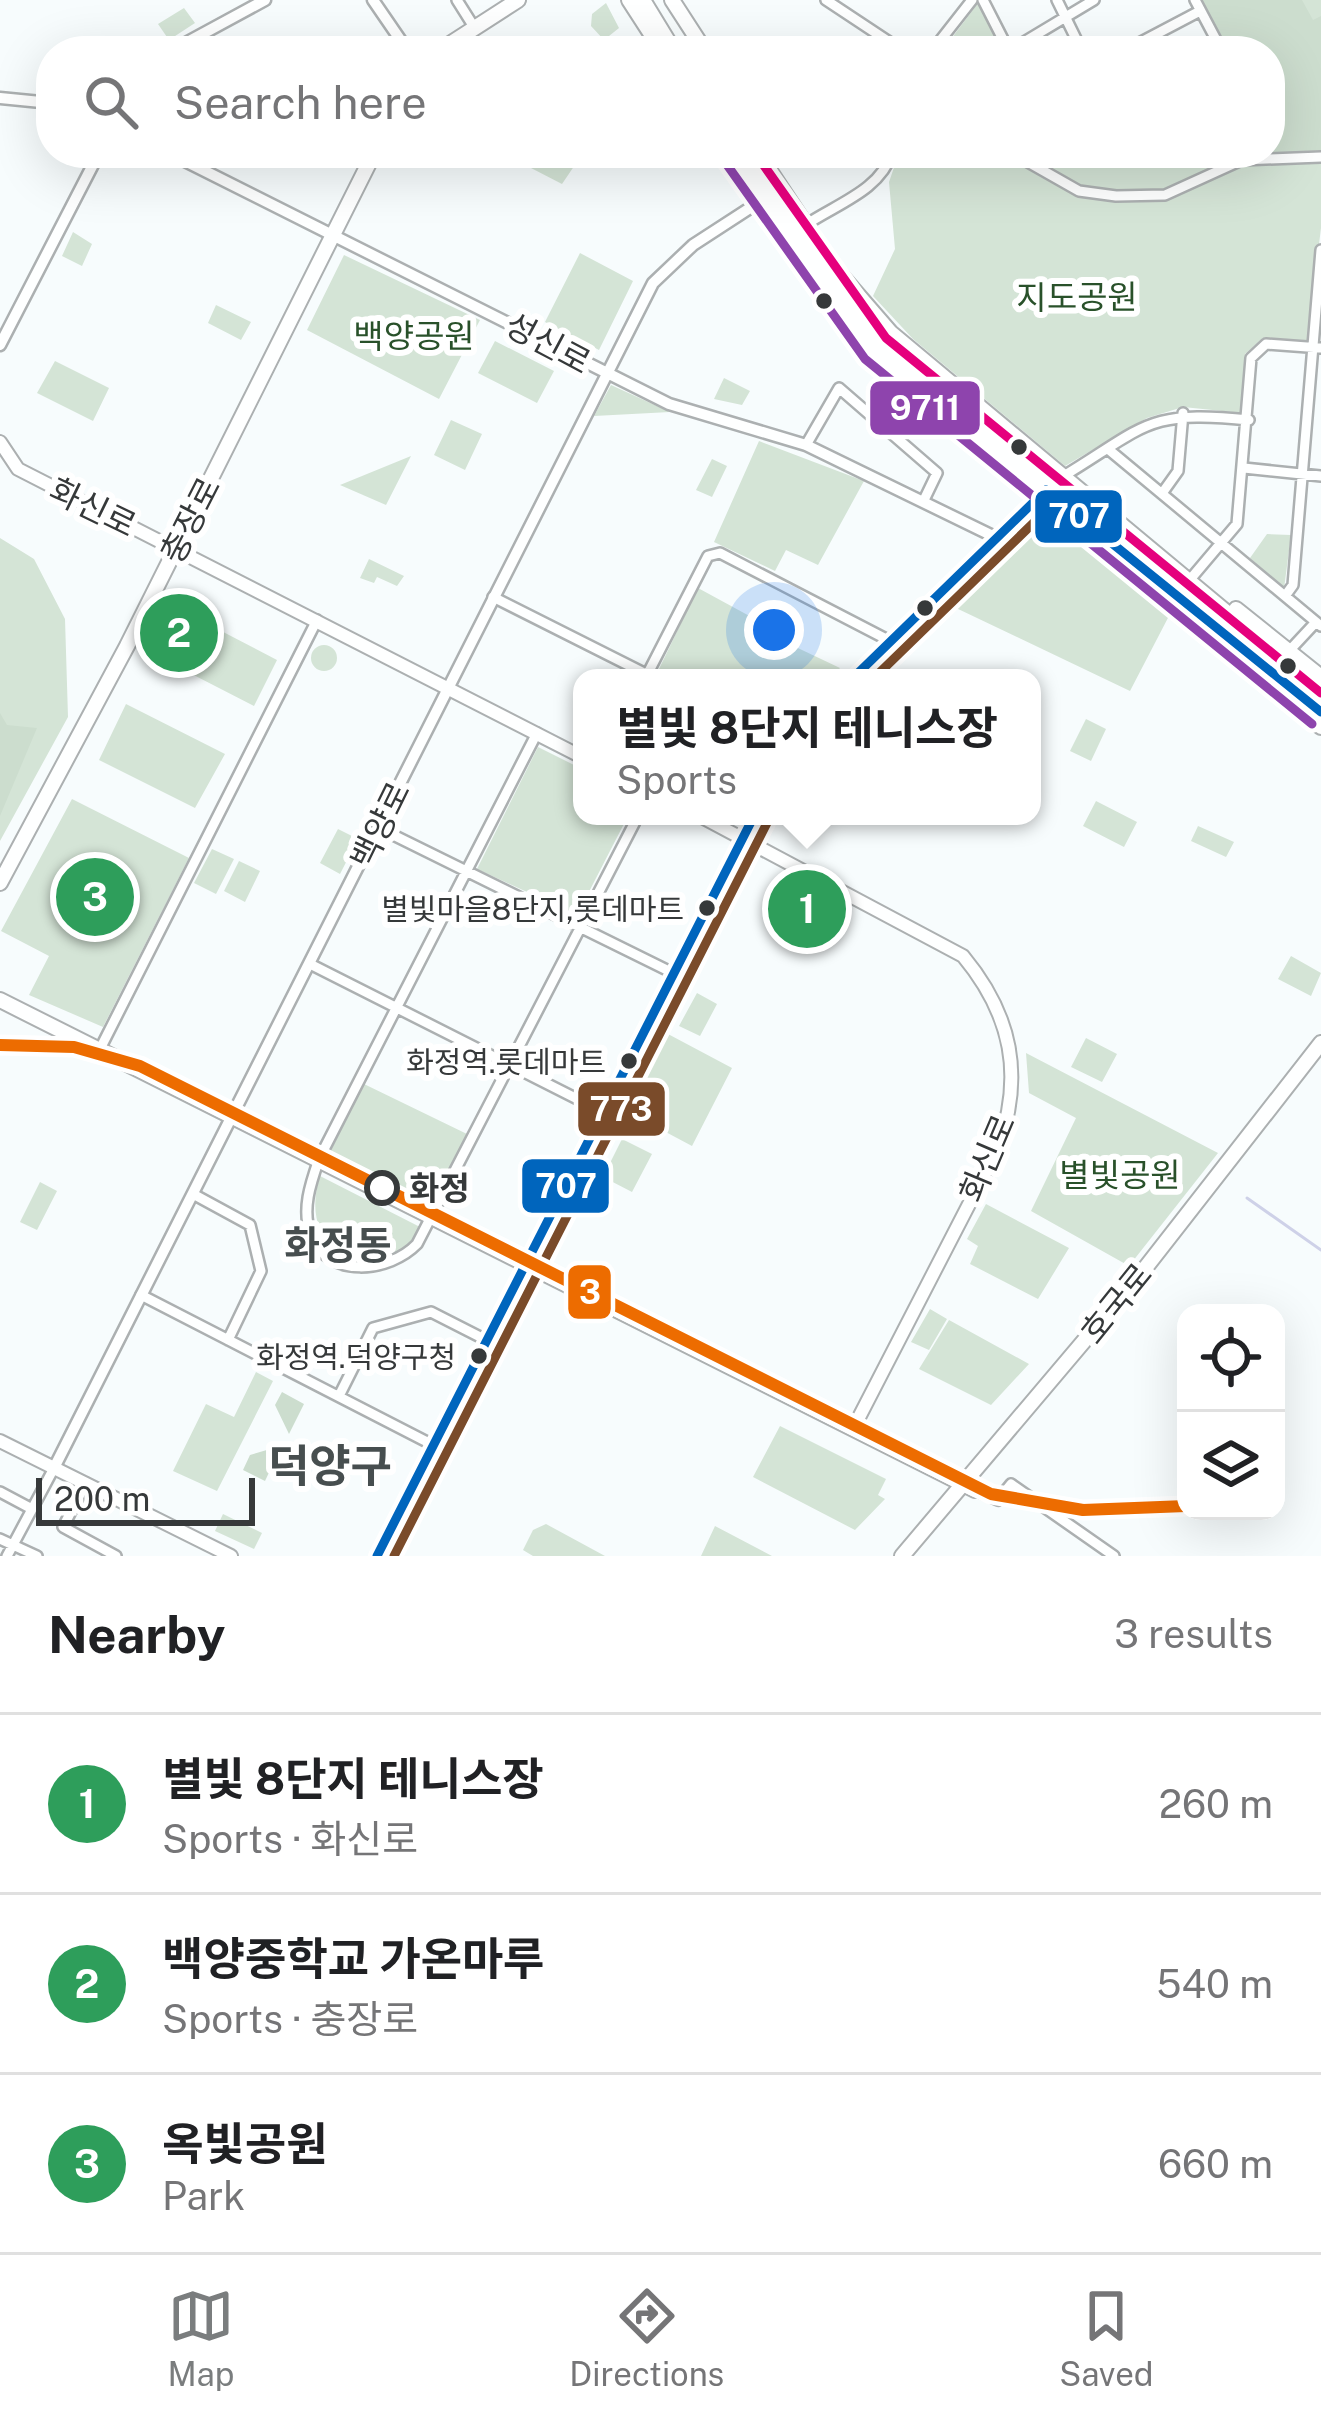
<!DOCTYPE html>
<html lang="en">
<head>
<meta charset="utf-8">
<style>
  body { margin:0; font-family:"Public Sans","Noto Sans KR",sans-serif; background:#f6f6f6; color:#202124 }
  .controls { position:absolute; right:36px; bottom:36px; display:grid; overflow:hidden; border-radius:24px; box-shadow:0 12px 48px #0002 }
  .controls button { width:108px; height:108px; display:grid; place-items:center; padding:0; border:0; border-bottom:3px solid #e0e0e0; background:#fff; color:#202124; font:60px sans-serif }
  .scale { position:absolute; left:36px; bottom:30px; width:219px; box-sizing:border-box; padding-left:12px; border:6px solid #36393a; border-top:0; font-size:33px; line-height:42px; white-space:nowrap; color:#36393a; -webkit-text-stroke:9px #fff; paint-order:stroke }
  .you { position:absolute; left:774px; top:630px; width:42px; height:42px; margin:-30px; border:9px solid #fff; border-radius:50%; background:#1a73e8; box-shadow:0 0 0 18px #1a73e833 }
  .badge { display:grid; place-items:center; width:78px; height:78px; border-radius:50%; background:#7a7d7e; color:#fff; font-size:39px; font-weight:700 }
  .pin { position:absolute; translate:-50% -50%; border:6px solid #fff; box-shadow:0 3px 12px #0006 }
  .popup { position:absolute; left:573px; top:669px; width:468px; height:156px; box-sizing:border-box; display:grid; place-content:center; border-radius:24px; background:#fff; filter:drop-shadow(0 3px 9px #0005); font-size:39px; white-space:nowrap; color:#757577 }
  .popup b { font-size:45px; color:#202124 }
  .popup::after { content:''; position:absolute; left:50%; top:100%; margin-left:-24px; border:24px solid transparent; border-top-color:#fff }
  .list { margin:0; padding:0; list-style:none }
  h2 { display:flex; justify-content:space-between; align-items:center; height:156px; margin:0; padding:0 48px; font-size:51px }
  h2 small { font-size:39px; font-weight:400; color:#757577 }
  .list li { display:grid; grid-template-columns:78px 1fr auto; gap:36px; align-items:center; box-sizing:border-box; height:180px; padding:0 48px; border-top:3px solid #e0e0e0 }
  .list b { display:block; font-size:45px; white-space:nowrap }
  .list p { margin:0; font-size:39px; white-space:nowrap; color:#757577 }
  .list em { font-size:39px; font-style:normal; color:#757577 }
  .icon { flex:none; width:66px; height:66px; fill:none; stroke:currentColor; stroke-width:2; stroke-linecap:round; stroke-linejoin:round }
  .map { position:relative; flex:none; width:1321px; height:1556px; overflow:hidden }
  .search { position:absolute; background:#fff; box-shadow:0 12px 48px #0002; left:36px; right:36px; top:36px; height:132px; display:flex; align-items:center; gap:30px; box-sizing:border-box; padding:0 42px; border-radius:48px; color:#757577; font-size:45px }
  .sheet { height:696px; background:#fff }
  nav { display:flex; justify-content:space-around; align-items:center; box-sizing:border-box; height:168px; border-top:3px solid #e0e0e0; background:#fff; font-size:33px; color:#757577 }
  nav a { display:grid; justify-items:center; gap:6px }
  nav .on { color:#7a7d7e }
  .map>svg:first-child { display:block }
  .green { fill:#d4e4d6 }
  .forest { fill:#ccddce }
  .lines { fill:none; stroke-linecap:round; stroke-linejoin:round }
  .stream { stroke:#ced1e8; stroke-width:3 }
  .minor-casing { stroke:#acb0b1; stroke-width:14 }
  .tertiary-casing { stroke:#acb0b1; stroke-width:15 }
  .secondary-casing { stroke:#acb0b1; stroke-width:16 }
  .primary-casing { stroke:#acb0b1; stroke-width:18 }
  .minor { stroke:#feffff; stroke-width:9 }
  .tertiary { stroke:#feffff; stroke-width:10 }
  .secondary { stroke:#feffff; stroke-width:12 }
  .primary { stroke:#feffff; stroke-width:14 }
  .bus-1-casing { stroke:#fff; stroke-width:18 }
  .bus-2-casing { stroke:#fff; stroke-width:18 }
  .bus-3-casing { stroke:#fff; stroke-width:18 }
  .bus-4-casing { stroke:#fff; stroke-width:18 }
  .bus-1 { stroke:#0065bd; stroke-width:9 }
  .bus-2 { stroke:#8e44ad; stroke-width:9 }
  .bus-3 { stroke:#e5007d; stroke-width:9 }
  .bus-4 { stroke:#7a4b2a; stroke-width:9 }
  .metro-1-casing { stroke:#fff; stroke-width:21 }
  .metro-1 { stroke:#ed6c00; stroke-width:12 }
  .bus-dot { fill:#36393a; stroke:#fff; stroke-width:4.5 }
  .stop-dot { fill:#fff; stroke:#36393a; stroke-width:6 }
  .labels { text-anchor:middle; stroke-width:12; stroke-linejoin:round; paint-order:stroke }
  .bus-label { font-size:30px; fill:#36393a; stroke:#fff; text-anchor:end }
  .park-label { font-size:33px; fill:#29512a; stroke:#fff }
  .street-label { font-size:33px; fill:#36393a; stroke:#fff }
  .stop-label { font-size:33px; font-weight:bold; fill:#36393a; stroke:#fff; text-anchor:start }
  .quarter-label { font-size:39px; font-weight:bold; fill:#474e4f; stroke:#fff }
  .district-label { font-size:45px; font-weight:bold; fill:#474e4f; stroke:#fff }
  .line-badge { stroke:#fff; stroke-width:4.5 }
  .badge-label { font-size:33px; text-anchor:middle; font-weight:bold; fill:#fff }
</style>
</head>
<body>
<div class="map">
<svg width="1321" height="1556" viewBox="0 0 1321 1556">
  <rect width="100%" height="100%" fill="#f7fcfd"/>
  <!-- green -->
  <path class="green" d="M1202,0H1321V228L1307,342L1263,338L1245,354L1242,413L1183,407L1147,418L1065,466L913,339L873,296L895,249L889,182L899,153H1057L1088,162L1107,153H1270V51Z
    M606,3L619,28L604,40L591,26L592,14Z
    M978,3L1002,51H942Z
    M184,8L195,23L169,40L158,24Z
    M539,153H583L562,184L531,168Z
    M73,232L92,244L82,266L62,256Z
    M580,253L633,281L599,350L545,322Z
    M344,255L480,320L439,399L307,330Z
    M216,305L251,322L241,340L208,323Z
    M495,341L554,371L537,403L478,373Z
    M55,361L109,388L93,421L37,393Z
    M724,378L750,391L742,405L714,399Z
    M611,385L670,412L594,416Z
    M451,420L482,434L465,470L434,455Z
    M759,441L864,481L818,565L786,550L775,571L714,542Z
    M411,456L386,505L340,485Z
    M712,459L727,466L712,497L696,490Z
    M1050,514L1170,614L1130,691L956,608Z
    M1267,534L1291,535L1284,589L1250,558Z
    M0,538L34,559L65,619L68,717L0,841Z
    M369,559L404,576L397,586L377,577L374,583L360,578Z
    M698,588L755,619L762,631L840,668L831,678H672L658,671Z
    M202,621L277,660L254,706L180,668Z
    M311 658a13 13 0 1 1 26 0a13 13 0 1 1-26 0Z
    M126,704L225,754L195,808L99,760Z
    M1086,719L1106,729L1091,761L1070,751Z
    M538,747L582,769V816H628L577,915L477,869Z
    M72,799L189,858L103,1027L29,995L49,956L1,931Z
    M1096,801L1137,822L1124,847L1083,826Z
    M1198,826L1234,842L1226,857L1191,841Z
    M338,829L358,839L340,874L320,863Z
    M212,849L234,859L216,894L194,883Z
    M239,861L260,871L245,902L224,891Z
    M800,882L832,899L815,933L783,918Z
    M1291,956L1321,973L1311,996L1278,979Z
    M697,993L717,1004L700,1036L679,1026Z
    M668,1034L732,1068L692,1146L630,1113Z
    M1086,1038L1117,1054L1102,1082L1071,1067Z
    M1026,1053L1218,1153L1129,1266L1031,1211L1076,1118L1029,1093Z
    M364,1084L467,1134L434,1204L330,1152Z
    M622,1139L652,1154L632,1192L603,1177Z
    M320,1176L420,1227C389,1295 293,1261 320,1176Z
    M40,1182L57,1191L37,1230L20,1222Z
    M986,1204L1069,1248L1038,1299L970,1264L978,1246L967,1239Z
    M930,1309L947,1319L929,1350L911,1342Z
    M949,1320L1029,1364L991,1405L919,1369Z
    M256,1372L273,1381L217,1491L173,1471L206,1404L234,1417Z
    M780,1426L886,1479L878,1495L885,1499L855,1530L753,1477Z
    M223,1514L262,1533L254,1549L215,1531Z
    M546,1524L605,1556H533L523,1550L533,1530Z
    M715,1526L772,1556H701Z"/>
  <!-- forest -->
  <path class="forest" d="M1202,0H1302L1313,20L1321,16V150L1240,155L1239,153H1270V51H1229Z
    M0,713L7,725L37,728L0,816Z
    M282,1392L304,1404L289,1434L275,1405Z
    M277,1447L280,1449L265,1481L243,1470L250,1455Z"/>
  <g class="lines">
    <!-- stream -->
    <path class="stream" d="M1247,1198L1321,1250"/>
    <defs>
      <path id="minor" d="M457,0L474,27
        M826,0L903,51
        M983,0L1009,51
        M1057,0L1082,51
        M1195,0L1222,51
        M932,51L972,0
        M988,51H1009
        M1009,51L1094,0
        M1124,51L1200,11
        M1012,153L1079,191L1116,196L1165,195L1242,160L1321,157
        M1069,153H1092
        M804,226C836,204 880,191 892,153
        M806,445L839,388L937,473L924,500
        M1108,449L1321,626
        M1244,468L1321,476
        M1062,477C1145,427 1146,409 1249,420
        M1163,492L1178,471L1183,413
        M1193,576L1237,524L1251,358L1266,344L1321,348
        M1285,596L1293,585L1321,250
        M493,597L648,675
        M1289,651L1316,622
        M647,675L708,556L720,553L892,642
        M537,733L319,1159C311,1182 301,1210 311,1235C328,1280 390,1272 417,1244L638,816
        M379,828L673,973
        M310,964L603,1112
        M100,1049L317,620
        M193,1194L250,1225L261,1271L228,1340
        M141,1295L433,1445
        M339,1396L373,1328L431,1312L488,1341
        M86,1483L63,1527L116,1556
        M975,1490L998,1500L1011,1484L1114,1556
        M0,1492L32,1509
        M0,1539L37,1556
        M7,1556L54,1468"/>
      <path id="tertiary" d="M373,0L408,51
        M171,51L265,0
        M0,98L51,103
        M169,153L669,404L806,445L997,538
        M0,345L99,153
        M54,1468L653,283L693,245L773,193"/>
      <path id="secondary" d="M0,442L18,469L582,757
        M853,678L1062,477
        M700,816L963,956C1012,1015 1024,1076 998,1148L853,1429
        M0,1441L231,1556
        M377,1556L754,816"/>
      <path id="primary" d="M629,0L662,51
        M643,0L674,51
        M672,0L705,51
        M439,51L518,0
        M737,153L875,348L1321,712
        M758,153L832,265L891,333L1321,691
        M1236,609L1321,677
        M1203,628L1321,727
        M0,883L127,646L374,153
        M0,1000L975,1490
        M902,1556L1139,1276L1321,1043"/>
    </defs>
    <!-- minor casing -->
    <use href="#minor" class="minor-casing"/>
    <!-- tertiary casing -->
    <use href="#tertiary" class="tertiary-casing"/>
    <!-- secondary casing -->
    <use href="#secondary" class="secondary-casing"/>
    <!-- primary casing -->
    <use href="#primary" class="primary-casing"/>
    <!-- minor -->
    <use href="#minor" class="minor"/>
    <!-- tertiary -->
    <use href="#tertiary" class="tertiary"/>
    <!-- secondary -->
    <use href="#secondary" class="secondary"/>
    <!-- primary -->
    <use href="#primary" class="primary"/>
    <defs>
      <path id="bus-1" d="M853,678L1046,490L1321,712
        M377,1556L754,816"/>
      <path id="bus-2" d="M725,162L865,359L1312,724"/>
      <path id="bus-3" d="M755,153L886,338L1321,693"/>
      <path id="bus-4" d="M874,678L1056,501
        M394,1556L767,823"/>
    </defs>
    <!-- bus-1 casing -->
    <use href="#bus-1" class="bus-1-casing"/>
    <!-- bus-2 casing -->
    <use href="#bus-2" class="bus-2-casing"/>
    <!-- bus-3 casing -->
    <use href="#bus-3" class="bus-3-casing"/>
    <!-- bus-4 casing -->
    <use href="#bus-4" class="bus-4-casing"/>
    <!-- bus-1 -->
    <use href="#bus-1" class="bus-1"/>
    <!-- bus-2 -->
    <use href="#bus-2" class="bus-2"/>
    <!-- bus-3 -->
    <use href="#bus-3" class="bus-3"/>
    <!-- bus-4 -->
    <use href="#bus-4" class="bus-4"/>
    <defs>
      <path id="metro-1" d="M0,1045L74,1047L140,1066L991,1494L1083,1510L1186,1506"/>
    </defs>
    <!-- metro-1 casing -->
    <use href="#metro-1" class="metro-1-casing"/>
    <!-- metro-1 -->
    <use href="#metro-1" class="metro-1"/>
  </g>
  <!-- markers -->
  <g class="bus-dot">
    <circle cx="824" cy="301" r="10"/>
    <circle cx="1019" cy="447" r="10"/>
    <circle cx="925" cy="608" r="10"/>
    <circle cx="1288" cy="666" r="10"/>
    <circle cx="707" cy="908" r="10"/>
    <circle cx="629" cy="1061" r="10"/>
    <circle cx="479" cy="1356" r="10"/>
  </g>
  <circle class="stop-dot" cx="382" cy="1188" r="15"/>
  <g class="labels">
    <!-- bus labels -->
    <g class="bus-label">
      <text x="684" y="920">별빛마을8단지,롯데마트</text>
      <text x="606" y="1073">화정역.롯데마트</text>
      <text x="456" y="1368">화정역.덕양구청</text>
    </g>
    <!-- park labels -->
    <g class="park-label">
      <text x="1077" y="309">지도공원</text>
      <text x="414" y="348">백양공원</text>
      <text x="1120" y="1187">별빛공원</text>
    </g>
    <!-- street labels -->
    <g class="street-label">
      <text transform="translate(548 343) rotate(28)" y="12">성신로</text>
      <text transform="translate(93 507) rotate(26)" y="12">화신로</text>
      <text transform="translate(190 520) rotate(-63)" y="12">충장로</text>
      <text transform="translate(380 825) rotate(-64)" y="12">백양로</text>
      <text transform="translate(987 1158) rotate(-67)" y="12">화신로</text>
      <text transform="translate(1116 1303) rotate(-51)" y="12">호국로</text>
    </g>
    <!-- stop labels -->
    <g class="stop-label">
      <text x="409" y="1200">화정</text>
    </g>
    <!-- quarter labels -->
    <g class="quarter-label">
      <text x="338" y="1259">화정동</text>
    </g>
    <!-- district labels -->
    <g class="district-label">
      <text x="330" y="1482">덕양구</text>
    </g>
  </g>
  <g class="line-badge">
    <rect x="868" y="379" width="114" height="58" rx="12" fill="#8e44ad"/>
    <rect x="1033" y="488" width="91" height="57" rx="12" fill="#0065bd"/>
    <rect x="576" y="1080" width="91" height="58" rx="12" fill="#7a4b2a"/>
    <rect x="520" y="1157" width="91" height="58" rx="12" fill="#0065bd"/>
    <rect x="566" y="1263" width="47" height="58" rx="12" fill="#ed6c00"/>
  </g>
  <g class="badge-label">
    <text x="925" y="420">9711</text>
    <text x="1079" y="528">707</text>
    <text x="621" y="1121">773</text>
    <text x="566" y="1198">707</text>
    <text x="590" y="1304">3</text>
  </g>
</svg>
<div class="controls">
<button><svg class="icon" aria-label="locate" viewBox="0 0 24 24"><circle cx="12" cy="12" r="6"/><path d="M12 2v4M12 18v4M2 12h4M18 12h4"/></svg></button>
<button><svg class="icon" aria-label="layers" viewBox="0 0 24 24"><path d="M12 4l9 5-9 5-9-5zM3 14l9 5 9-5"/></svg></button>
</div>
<div class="scale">200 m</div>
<div class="you"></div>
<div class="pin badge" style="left:807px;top:909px;background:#2e9e5b">1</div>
<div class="popup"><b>별빛 8단지 테니스장</b>Sports</div>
<div class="pin badge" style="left:179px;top:633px;background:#2e9e5b">2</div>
<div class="pin badge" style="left:95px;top:897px;background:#2e9e5b">3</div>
<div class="search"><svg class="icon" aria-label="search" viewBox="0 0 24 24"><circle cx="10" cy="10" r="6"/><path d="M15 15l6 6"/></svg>Search here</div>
</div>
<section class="sheet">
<h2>Nearby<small>3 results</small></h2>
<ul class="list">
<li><span class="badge" style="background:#2e9e5b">1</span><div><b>별빛 8단지 테니스장</b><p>Sports · 화신로</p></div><em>260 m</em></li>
<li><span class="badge" style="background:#2e9e5b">2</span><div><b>백양중학교 가온마루</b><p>Sports · 충장로</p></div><em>540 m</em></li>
<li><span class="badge" style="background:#2e9e5b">3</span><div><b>옥빛공원</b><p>Park</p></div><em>660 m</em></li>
</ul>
</section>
<nav>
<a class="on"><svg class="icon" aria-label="map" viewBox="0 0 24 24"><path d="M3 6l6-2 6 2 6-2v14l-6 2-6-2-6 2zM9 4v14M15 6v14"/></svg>Map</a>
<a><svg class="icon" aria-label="directions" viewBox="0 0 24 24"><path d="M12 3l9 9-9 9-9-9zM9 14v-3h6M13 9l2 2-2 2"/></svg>Directions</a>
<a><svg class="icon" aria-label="saved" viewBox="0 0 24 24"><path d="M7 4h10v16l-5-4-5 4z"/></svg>Saved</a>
</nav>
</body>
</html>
